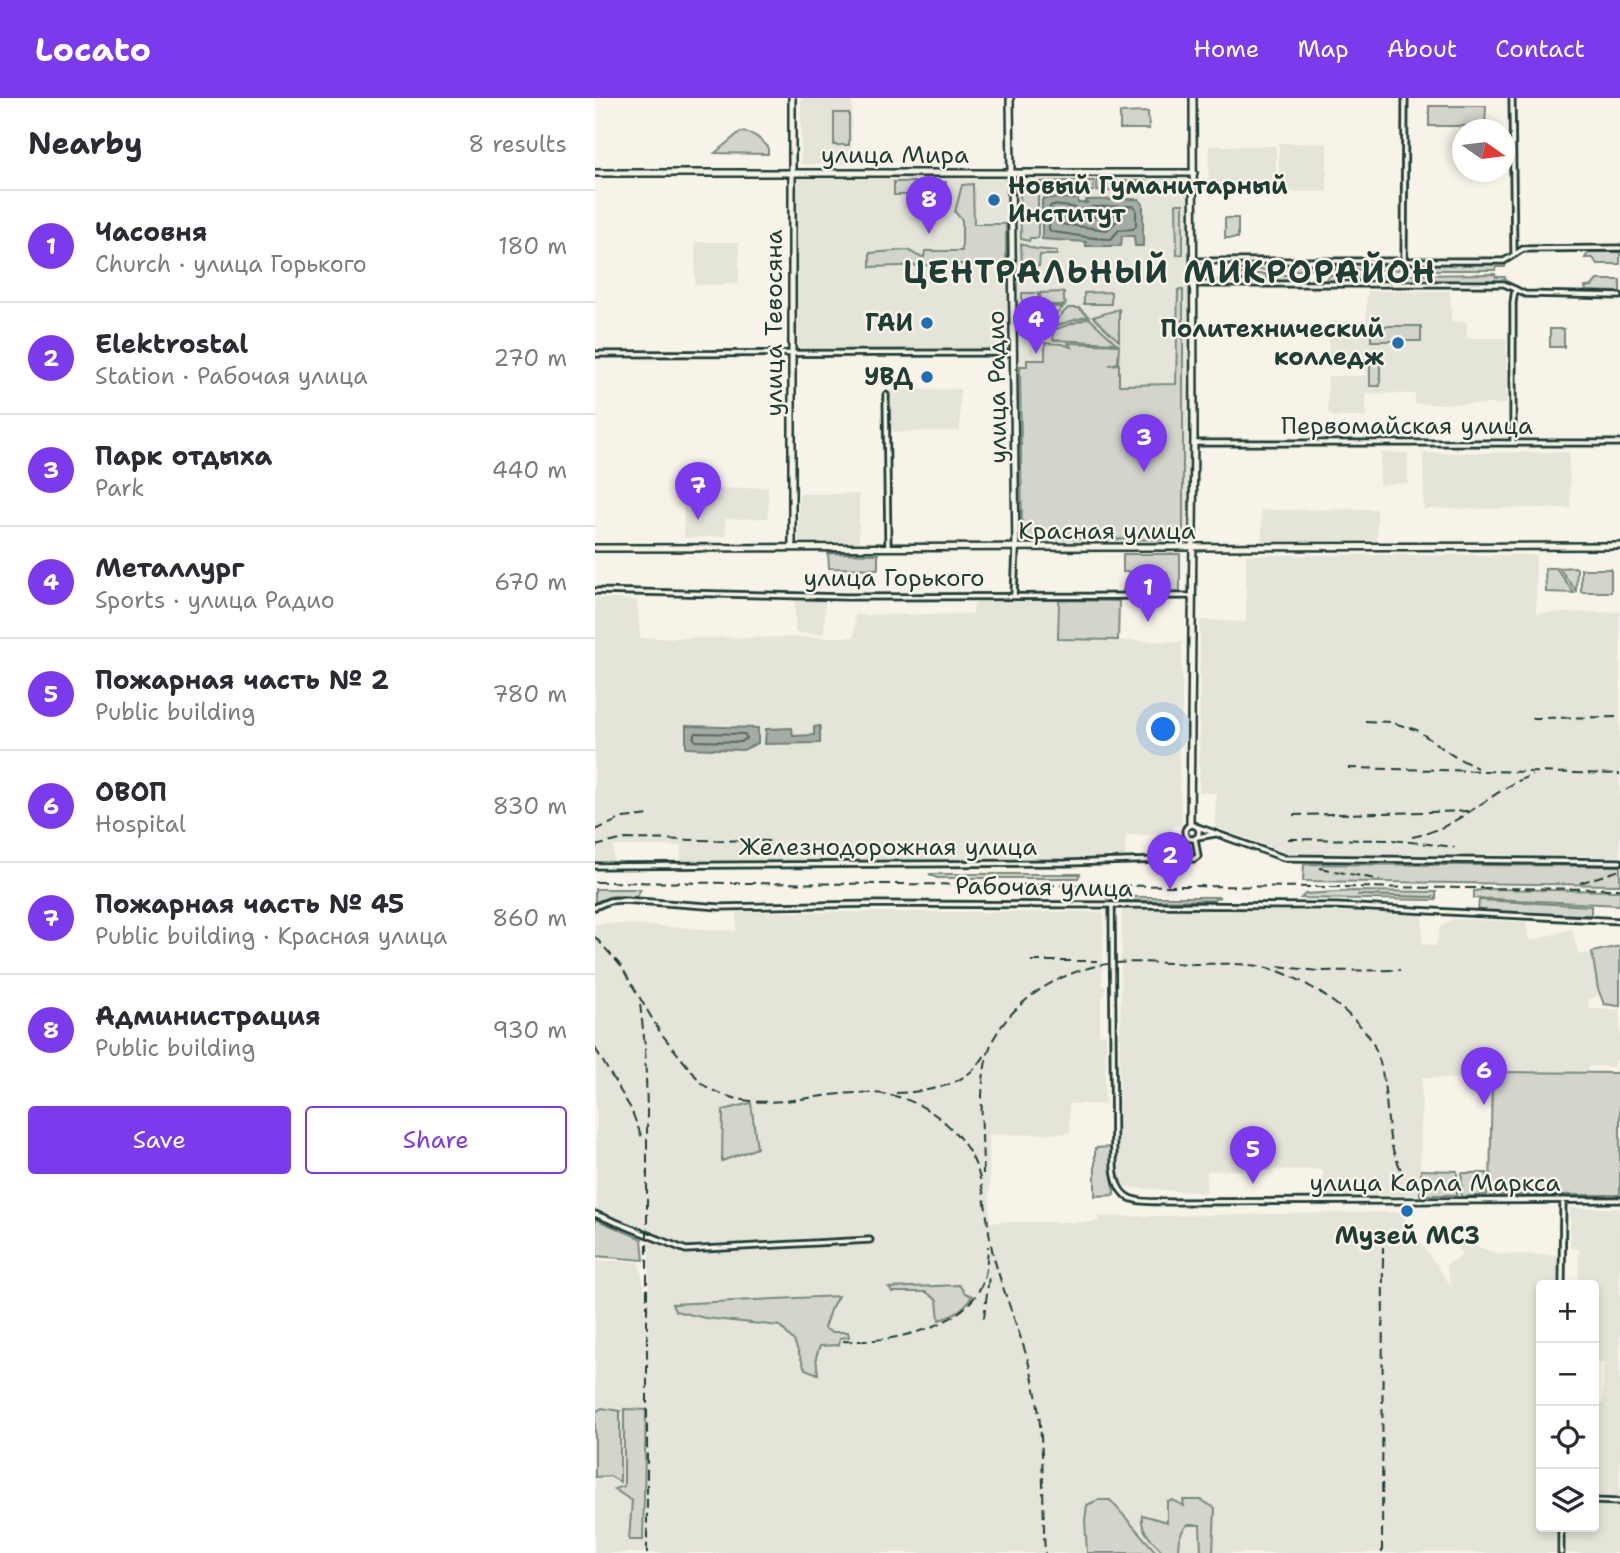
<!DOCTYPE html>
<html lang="en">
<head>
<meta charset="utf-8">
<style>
  body { margin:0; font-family:"Shantell Sans",sans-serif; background:#f2f2f3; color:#2b2b33 }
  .controls { position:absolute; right:21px; bottom:21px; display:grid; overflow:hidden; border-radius:7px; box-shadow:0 4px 10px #0003 }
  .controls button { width:63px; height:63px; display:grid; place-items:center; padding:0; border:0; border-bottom:2px solid #e1e1e2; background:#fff; color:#2b2b33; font:35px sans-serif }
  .compass { position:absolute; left:857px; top:21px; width:63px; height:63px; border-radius:50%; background:#fff; box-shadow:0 4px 10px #0003; rotate:104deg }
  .you { position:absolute; left:569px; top:632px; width:24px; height:24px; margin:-18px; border:5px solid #fff; border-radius:50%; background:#1a73e8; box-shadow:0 0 0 10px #1a73e833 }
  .badge { display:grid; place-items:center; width:46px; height:46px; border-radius:50%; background:#7c3aed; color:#fff; font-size:23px; font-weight:700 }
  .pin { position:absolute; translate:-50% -58px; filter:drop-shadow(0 2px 4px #0008) }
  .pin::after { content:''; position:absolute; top:37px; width:24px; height:21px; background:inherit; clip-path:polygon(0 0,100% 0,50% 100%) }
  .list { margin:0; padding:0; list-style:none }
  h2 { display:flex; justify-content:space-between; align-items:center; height:91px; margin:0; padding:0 28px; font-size:30px }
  h2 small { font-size:23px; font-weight:400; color:#7c7c81 }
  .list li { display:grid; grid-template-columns:46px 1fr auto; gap:21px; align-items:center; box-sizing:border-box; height:112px; padding:0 28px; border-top:2px solid #e1e1e2 }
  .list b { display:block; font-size:26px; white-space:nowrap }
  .list p { margin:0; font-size:23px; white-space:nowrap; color:#7c7c81 }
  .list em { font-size:23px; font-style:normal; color:#7c7c81 }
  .actions { display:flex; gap:14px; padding:21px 28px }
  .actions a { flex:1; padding:16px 0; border:2px solid #7c3aed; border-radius:7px; text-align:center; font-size:24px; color:#7c3aed }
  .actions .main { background:#7c3aed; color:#fff }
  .icon { flex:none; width:38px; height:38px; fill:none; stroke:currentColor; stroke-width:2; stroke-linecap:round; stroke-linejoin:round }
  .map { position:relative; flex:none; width:1025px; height:1455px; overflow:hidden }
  header { display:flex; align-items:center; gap:42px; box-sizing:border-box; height:98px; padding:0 35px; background:#7c3aed; color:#fff }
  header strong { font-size:33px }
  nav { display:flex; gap:38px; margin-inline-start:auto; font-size:24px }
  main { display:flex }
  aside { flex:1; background:#fff }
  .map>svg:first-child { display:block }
  .built { fill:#e5e4d9 }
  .green { fill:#d3d5ca; stroke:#79897f; stroke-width:2 }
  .water { fill:#a4ada3; stroke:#6f8077; stroke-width:2 }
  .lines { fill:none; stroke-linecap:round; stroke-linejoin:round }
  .shore { stroke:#546a60; stroke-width:2 }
  .stream { stroke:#6f8077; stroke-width:2 }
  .minor-casing { stroke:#1f3d34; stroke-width:9 }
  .major-casing { stroke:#1f3d34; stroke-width:10 }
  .minor { stroke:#f7f3e8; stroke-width:3.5 }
  .major { stroke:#f7f3e8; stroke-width:5 }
  .rail { stroke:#1f3d34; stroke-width:2; stroke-dasharray:10 5; stroke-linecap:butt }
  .poi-dot { fill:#1f6fb2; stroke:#f7f3e8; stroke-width:2.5 }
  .labels { text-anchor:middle; stroke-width:5; stroke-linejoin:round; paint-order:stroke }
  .street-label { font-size:24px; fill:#1f3d34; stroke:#f7f3e8 }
  .poi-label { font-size:24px; font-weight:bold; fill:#1f3d34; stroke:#f7f3e8; text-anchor:end }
  .district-label { font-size:32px; font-weight:bold; letter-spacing:2px; fill:#1f3d34; stroke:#f7f3e8 }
</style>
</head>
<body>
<header>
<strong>Locato</strong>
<nav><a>Home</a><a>Map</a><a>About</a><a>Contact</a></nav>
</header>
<main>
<aside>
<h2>Nearby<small>8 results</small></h2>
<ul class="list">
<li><span class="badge">1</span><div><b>Часовня</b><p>Church · улица Горького</p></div><em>180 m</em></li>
<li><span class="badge">2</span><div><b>Elektrostal</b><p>Station · Рабочая улица</p></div><em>270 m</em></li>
<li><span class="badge">3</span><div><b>Парк отдыха</b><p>Park</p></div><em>440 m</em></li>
<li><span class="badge">4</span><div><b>Металлург</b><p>Sports · улица Радио</p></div><em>670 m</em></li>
<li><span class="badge">5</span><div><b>Пожарная часть № 2</b><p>Public building</p></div><em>780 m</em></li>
<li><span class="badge">6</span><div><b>ОВОП</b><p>Hospital</p></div><em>830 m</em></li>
<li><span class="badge">7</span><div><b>Пожарная часть № 45</b><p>Public building · Красная улица</p></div><em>860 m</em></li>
<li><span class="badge">8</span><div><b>Администрация</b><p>Public building</p></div><em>930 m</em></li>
</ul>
<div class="actions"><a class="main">Save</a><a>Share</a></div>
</aside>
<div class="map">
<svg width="1025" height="1455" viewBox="0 0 1025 1455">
  <rect width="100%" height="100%" fill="#f7f3e8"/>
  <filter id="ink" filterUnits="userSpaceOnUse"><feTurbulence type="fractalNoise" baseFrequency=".0143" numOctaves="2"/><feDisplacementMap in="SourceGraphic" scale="14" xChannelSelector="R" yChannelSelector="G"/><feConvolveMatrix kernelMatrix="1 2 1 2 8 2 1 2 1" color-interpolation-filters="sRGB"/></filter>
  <g filter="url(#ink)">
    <!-- built -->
    <path class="built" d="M206,0H257L256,66H206Z
      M684,45H732V94H684Z
      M614,48H681V96L613,95Z
      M196,74L599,75L598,450L421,451L418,255L196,256Z
      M100,144H144V186L100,187Z
      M772,193H855L856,223L872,224V240H911V306H820V296L771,295V319H738L733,314V278H771L770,261L734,260V223H771Z
      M365,291V333L296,334L295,292Z
      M974,354L975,410L829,411L828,355Z
      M786,355H813V385L784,387Z
      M173,389V420L130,421L131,438L89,440L88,392Z
      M204,396H264V444L203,443Z
      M782,411V442L667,443L666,412Z
      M651,457H941V515L1025,514V758L698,757L620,729L621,695L604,694L605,522L651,524Z
      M0,500L42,502L45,540L259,539L260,517L378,516L379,502L462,503V541L587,544V611L583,641L587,728H578L577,737H531L530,760L86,768V748H19L18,768H0Z
      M200,502H230L229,536L200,535Z
      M527,811L828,815L827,846L841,848L845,830L857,821L931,824L934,843L977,831L984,857L997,854L1003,891L1002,898L993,901L994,911H1025V962H1020V969L993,968L992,975L865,974V981L827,979L825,1097L727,1098L728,1072L713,1071L612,1073L611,1095L529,1089L523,1078Z
      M142,814H505L509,817L507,888H510V898L507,899L504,936L511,937L510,1006H474L475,1035L394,1037L395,1124H503L504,1119L804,1114L857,1189L851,1167L867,1158L857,1139L903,1156L962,1157V1187H946V1429H961V1455H0V1162L44,1164L50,1193H54V1134L2,1113L0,827L10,825L141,833Z
      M975,1110H1025V1401H999V1306H1008L1009,1265L999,1264V1187H983L984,1151L975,1150Z
      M999,1405H1025L1023,1455H972L971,1429H999Z"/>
    <!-- green -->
    <path class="green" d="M834,8H891L890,28H834Z
      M553,14L554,31H525V15Z
      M239,15H254V47H239Z
      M145,34C158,34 164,40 173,49V56L120,55Z
      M472,83V93H463V96L449,97L445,93V84Z
      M477,83H499V93H477Z
      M502,83H521L527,88V93H502Z
      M531,83H551V95H534V91H531Z
      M299,84H319L318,97H299Z
      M331,84H351V94L348,97H331Z
      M378,86L379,126H411V168L366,166L275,169V155L313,152L323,158L329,159L330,153H367V122L360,114L367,87Z
      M425,89L443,96V140H435L434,143L426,141Z
      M581,106H588V156L582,157Z
      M643,120V140H630V120Z
      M426,146L441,151L462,153V157H445L444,168H427Z
      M994,154H1025V166H1002L998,160H990Z
      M625,166H672V172H627Z
      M674,166H741L736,172H718L713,169L708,172H674Z
      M743,166H803L804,168V166H911L910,169H901L900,172H814L806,169L803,172H738Z
      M627,176H671V183L625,182Z
      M900,176L901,179H910L911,184L809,183L814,177Z
      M674,177H708L712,183H674Z
      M735,177H803L807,183H730Z
      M1002,182H1025V194L991,193L990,189L997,188Z
      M583,192H588V442L427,440L425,268H432V262H450V245L467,246L476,249L473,245L524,247L523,265L514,267L524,266V287L581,286Z
      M469,194V204L471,205L470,207H446L445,195Z
      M516,194V206H489V195Z
      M427,195H443L444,207H427Z
      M427,209H468L449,230H445V238L428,237Z
      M473,210H484L493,218L453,230Z
      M524,211V243L498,219Z
      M494,220L521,245L458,242V232Z
      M776,228H826V243H776Z
      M955,231H969V249H955Z
      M785,265V288H775V266Z
      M233,455L283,456V471L234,470Z
      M528,456H585V493H528L529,488H573L572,474H528Z
      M980,469L982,471L981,493L964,470Z
      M950,470H961L979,495L951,494Z
      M986,471H1016V494H986Z
      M464,502L524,503L523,542L463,541Z
      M709,766L1025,768V787L708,783Z
      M334,776H485L483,780H342Z
      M0,791H46L41,799L18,798L0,804Z
      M895,791L1025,793V807L879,800V793Z
      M759,793L841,794V802L706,800L710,796Z
      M511,799H625L618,802L514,803Z
      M884,802L996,808V817L883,814Z
      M1025,848V908L1009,906L1003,891L997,854Z
      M897,974L1025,975V1097H895Z
      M156,1005L162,1050L127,1063L128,1012Z
      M517,1049L519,1097L500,1098V1050Z
      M826,1072L862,1073V1097H825Z
      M867,1075H892V1097L866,1099Z
      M0,1121L47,1141L49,1162L0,1158Z
      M364,1187L370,1195L377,1198C371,1210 356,1219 344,1222L342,1202L331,1194H297L294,1190Z
      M243,1198L235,1212L229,1230L236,1234H253L254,1239L245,1240L244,1247L225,1248L221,1259L223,1276L210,1271L199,1243L185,1228L110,1220L80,1213L77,1206Z
      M7,1310L25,1313V1384L15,1378L0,1379V1314Z
      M29,1311L51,1312L48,1442H34L37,1403L19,1391L29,1388Z
      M503,1402H515L562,1455H492L490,1422L492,1407Z
      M577,1402L589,1408L588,1402H606L620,1410L618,1455H606L605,1427H592C584,1436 583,1443 583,1455H569C558,1443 545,1434 547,1417L572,1424V1403Z"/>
    <!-- water -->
    <path class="water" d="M449,100L483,101V105H492L491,102L544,101L548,106V148H540L539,138H527L526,148H491V144L447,141V102Z
      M91,628L163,630V645L148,652L91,650Z
      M225,628V645L170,646L171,631L197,630L198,638L219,637V629Z"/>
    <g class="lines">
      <!-- shore -->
      <path class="shore" d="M457,107L477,109L485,112L498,109L538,108L541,111V128L538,131L524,132L516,141C497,141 477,136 457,134L454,131V110Z
        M466,117L485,121L521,116L525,120L512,132L465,126L463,120Z
        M101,635L149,636L152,640L146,644L101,643L98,639Z"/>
      <!-- stream -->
      <path class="stream" d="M763,797L838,799"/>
      <defs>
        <path id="minor" d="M917,0L919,155
          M809,162L810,0
          M599,163H909L928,151L1025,150
          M599,186H909L930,196L1025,198
          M0,256L418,255
          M291,297L293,449
          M600,345H1025
          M918,345V205L920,191
          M0,493L251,499L596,498
          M419,497L421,451
          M590 734a7 7 0 1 1 14 0a7 7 0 1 1-14 0Z
          M600,728L689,760L1025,764
          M602,739L620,736
          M0,768L471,765L599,761L603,758L600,740
          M517,808L519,1069C522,1108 544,1103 576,1104L1025,1102
          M0,809L14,803L28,802L125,809L281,806L742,808L1025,823
          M0,1116L91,1152L275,1142
          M967,1187L968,1102
          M999,1403L1025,1404
          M966,1455V1429"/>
        <path id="major" d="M197,0V450
          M415,0L421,451
          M0,75H599
          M0,450L1025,448
          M595,727L599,338L598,0"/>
      </defs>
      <!-- minor casing -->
      <use href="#minor" class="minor-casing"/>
      <!-- major casing -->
      <use href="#major" class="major-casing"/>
      <!-- minor -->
      <use href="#minor" class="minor"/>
      <!-- major -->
      <use href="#major" class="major"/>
      <!-- rail -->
      <path class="rail" d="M936,620L1025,619
        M770,623L795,624L822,632L857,657L882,670
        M753,670L1025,676
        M698,717L877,713
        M0,732L28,720L55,717
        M817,739C863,731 895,693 937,677
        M693,741L797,742L860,749
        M0,748L30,741L175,743
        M725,770L785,782
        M0,784L1025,791
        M985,785L1025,772
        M0,839L26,868L65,934L107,986C165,1024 225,988 288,996C331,1001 372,1035 384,1077C392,1103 392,1133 399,1160C411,1204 431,1246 440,1291C450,1341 447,1404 450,1455
        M436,863H502
        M683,868L722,873L805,872
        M45,906L50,948L52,1011V1455
        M0,950L36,1011L47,1040
        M301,995C334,994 372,988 390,957
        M388,1076C388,1037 381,974 399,940C423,897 472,870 520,865C544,863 570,865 594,866C620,866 648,864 673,870C706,878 748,908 770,933C792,960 790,1007 795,1040C797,1052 802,1063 807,1074
        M389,1220L394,1178
        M248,1243C292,1245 368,1232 387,1186C392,1175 392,1160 393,1148
        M787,1455L788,1149"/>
    </g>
  </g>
  <!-- markers -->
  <g class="poi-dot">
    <circle cx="399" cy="102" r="7"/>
    <circle cx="332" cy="225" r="7"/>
    <circle cx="803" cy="245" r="7"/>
    <circle cx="332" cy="279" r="7"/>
    <circle cx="812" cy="1113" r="7"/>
  </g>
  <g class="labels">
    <!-- street labels -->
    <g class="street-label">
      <text x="300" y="65">улица Мира</text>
      <text transform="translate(179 225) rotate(-90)" y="8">улица Тевосяна</text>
      <text transform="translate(402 289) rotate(-91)" y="8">улица Радио</text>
      <text x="812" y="336">Первомайская улица</text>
      <text x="512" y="441">Красная улица</text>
      <text x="299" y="488">улица Горького</text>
      <text x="293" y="757">Железнодорожная улица</text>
      <text transform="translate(449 789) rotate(1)" y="8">Рабочая улица</text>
      <text x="840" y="1093">улица Карла Маркса</text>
    </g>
    <!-- poi labels -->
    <g class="poi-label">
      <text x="413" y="96" text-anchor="start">Новый Гуманитарный<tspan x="413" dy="28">Институт</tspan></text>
      <text x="318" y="233">ГАИ</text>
      <text x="789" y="239">Политехнический<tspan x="789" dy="28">колледж</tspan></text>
      <text x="318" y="287">УВД</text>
      <text x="812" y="1146" text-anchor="middle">Музей МСЗ</text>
    </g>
    <!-- district labels -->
    <g class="district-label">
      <text x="575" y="185">ЦЕНТРАЛЬНЫЙ МИКРОРАЙОН</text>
    </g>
  </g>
</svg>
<div class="controls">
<button>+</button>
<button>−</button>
<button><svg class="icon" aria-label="locate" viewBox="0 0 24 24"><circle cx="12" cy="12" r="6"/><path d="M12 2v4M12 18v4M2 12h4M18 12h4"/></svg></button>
<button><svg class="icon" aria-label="layers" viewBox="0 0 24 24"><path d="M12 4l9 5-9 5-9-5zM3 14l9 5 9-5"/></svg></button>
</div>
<svg class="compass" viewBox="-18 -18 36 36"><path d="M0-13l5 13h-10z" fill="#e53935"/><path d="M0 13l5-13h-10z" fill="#7c7c81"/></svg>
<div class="you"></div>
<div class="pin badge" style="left:553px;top:524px">1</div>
<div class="pin badge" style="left:575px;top:792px">2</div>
<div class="pin badge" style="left:549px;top:374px">3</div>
<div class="pin badge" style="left:441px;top:256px">4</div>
<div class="pin badge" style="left:658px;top:1086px">5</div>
<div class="pin badge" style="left:889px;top:1007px">6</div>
<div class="pin badge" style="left:103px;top:422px">7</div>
<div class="pin badge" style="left:334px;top:136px">8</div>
</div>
</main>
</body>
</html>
